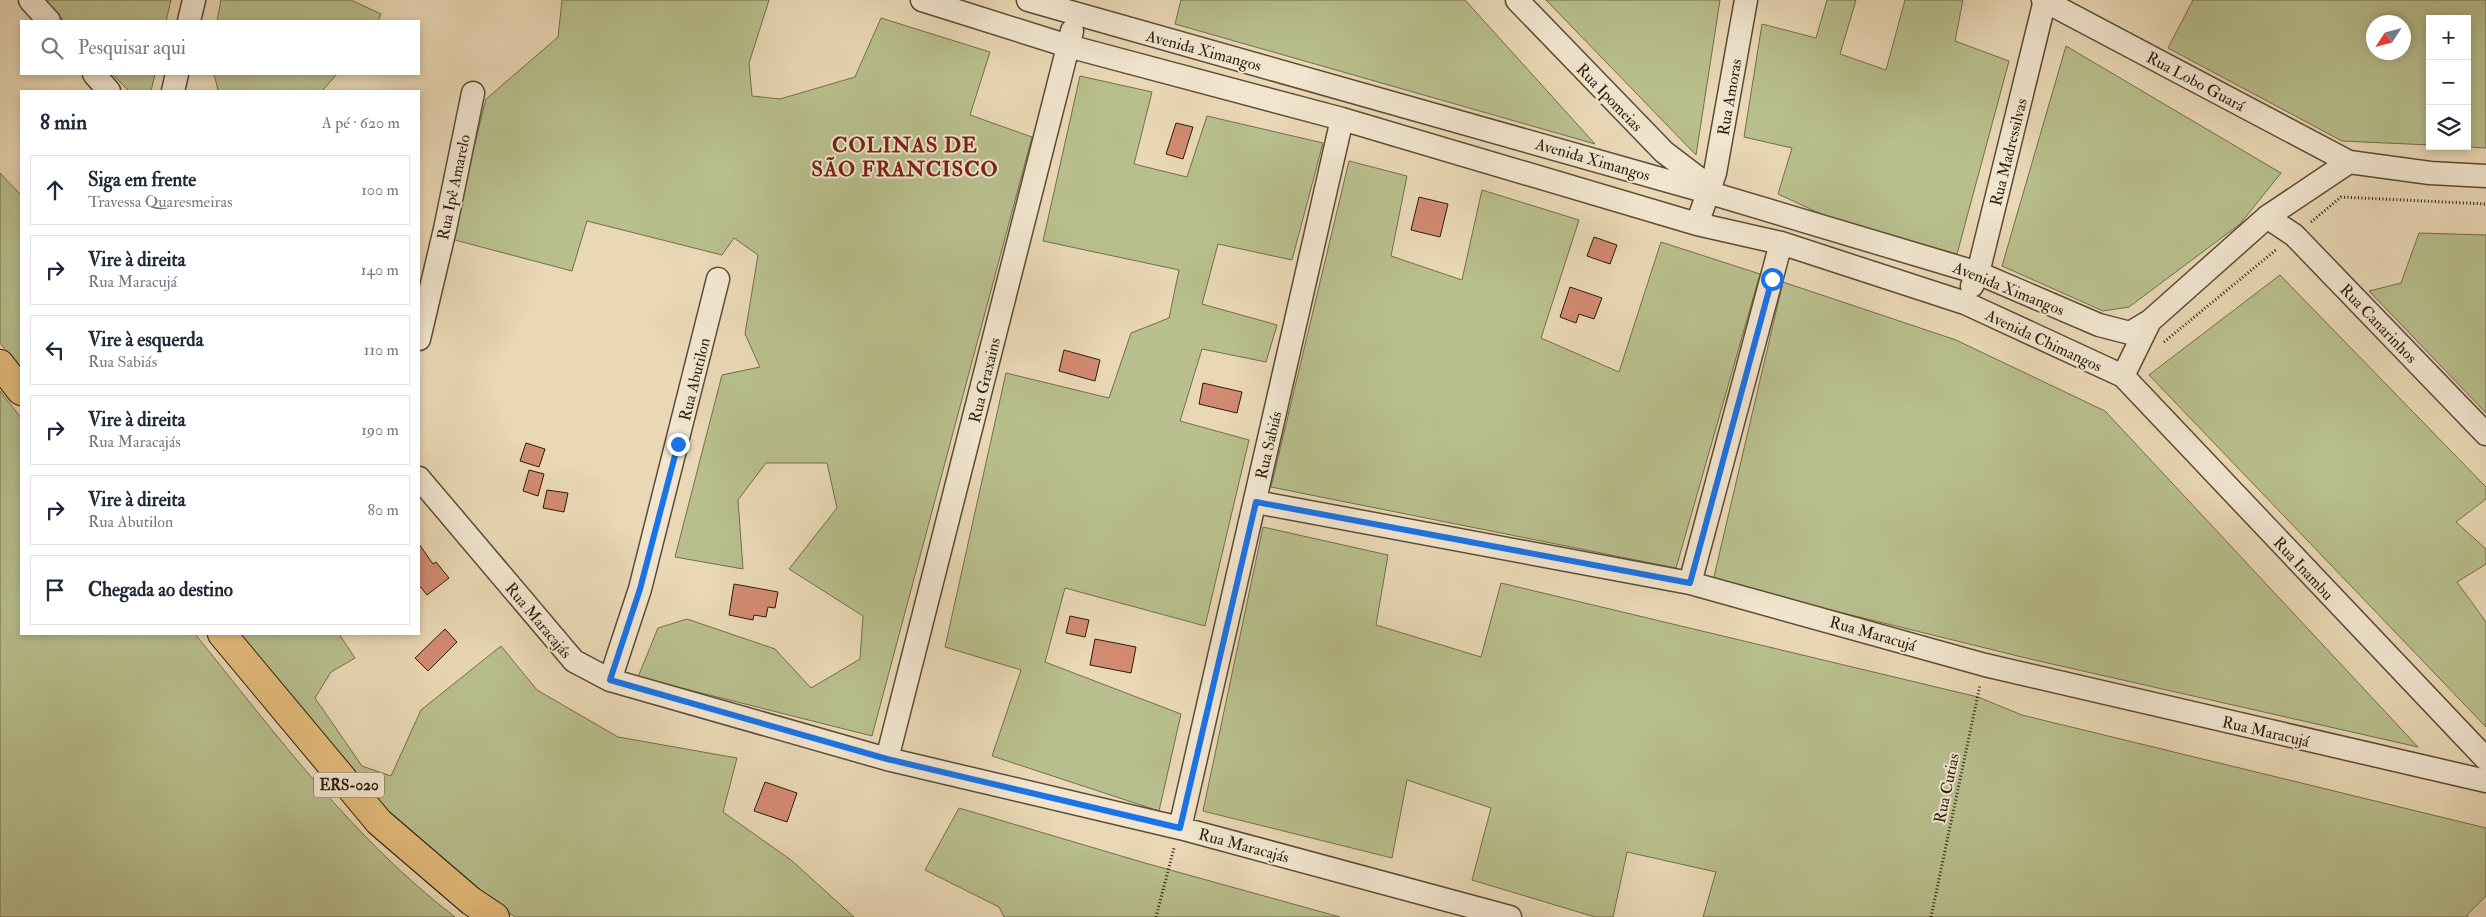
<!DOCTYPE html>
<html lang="pt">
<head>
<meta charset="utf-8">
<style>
  body { margin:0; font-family:"IM FELL Double Pica",serif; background:#f6f6f7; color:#1f2937 }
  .controls { position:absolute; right:15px; top:15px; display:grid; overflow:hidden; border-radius:0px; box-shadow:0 2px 8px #0003 }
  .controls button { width:45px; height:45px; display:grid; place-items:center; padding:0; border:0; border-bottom:1px solid #e0e1e3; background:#fff; color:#1f2937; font:25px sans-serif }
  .compass { position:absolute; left:2366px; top:15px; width:45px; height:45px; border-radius:50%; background:#fff; box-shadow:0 2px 8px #0003; rotate:234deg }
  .stop { position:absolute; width:15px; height:15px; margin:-11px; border:4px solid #1a73e8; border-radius:50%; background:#fff }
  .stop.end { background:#1a73e8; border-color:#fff; box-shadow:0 1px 5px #0008 }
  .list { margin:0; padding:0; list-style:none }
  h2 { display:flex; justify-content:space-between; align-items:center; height:65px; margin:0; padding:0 20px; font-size:21px }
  h2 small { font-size:16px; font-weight:400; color:#747a83 }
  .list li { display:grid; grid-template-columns:32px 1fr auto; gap:15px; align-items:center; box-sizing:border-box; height:70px; margin:0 10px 10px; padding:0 10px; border:1px solid #e0e1e3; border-radius:0px }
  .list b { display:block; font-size:19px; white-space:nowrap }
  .list p { margin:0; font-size:16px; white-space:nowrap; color:#747a83 }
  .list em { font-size:16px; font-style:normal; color:#747a83 }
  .icon { flex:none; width:28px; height:28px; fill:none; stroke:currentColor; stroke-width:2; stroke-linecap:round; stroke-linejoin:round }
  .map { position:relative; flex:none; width:2486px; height:917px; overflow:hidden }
  .search { position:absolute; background:#fff; box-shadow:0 2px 8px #0003; left:20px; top:20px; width:400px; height:55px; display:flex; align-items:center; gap:12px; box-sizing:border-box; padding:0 18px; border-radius:0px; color:#747a83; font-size:19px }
  .panel { position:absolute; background:#fff; box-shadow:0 2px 8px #0003; left:20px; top:90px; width:400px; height:545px; border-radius:0px }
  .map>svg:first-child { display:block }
  .green { fill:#b8be8d; stroke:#726e4a; fill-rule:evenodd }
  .building { fill:#d28a73; stroke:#2b1d08 }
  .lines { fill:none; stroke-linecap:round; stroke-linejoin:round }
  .street-casing { stroke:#5a4c33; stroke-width:25 }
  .primary-casing { stroke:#2b1d08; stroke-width:30 }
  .path { stroke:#2b1d08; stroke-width:3; stroke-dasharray:1 2.5; stroke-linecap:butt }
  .street { stroke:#f1e5cf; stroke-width:22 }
  .primary { stroke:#e4bc7a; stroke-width:28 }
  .route { stroke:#1a73e8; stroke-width:6 }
  .labels { text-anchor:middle; stroke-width:4; stroke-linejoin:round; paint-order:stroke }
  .shield { fill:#f1e5cf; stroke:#665944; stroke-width:1 }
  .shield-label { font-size:15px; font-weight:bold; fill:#2b1d08 }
  .street-label { font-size:16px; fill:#2b1d08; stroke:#f1e5cf }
  .district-label { font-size:21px; font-weight:bold; letter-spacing:1px; fill:#7a1f14; stroke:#f1e5cf }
</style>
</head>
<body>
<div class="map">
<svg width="2486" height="917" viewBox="0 0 2486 917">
  <rect width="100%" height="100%" fill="#e9d7b5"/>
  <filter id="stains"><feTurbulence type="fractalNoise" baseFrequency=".004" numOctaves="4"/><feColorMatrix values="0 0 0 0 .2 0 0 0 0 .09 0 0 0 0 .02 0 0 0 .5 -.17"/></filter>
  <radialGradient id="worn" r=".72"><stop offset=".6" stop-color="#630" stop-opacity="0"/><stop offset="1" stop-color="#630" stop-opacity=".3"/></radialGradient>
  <!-- green -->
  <path class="green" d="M44,0H171L166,21H64Z
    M221,0H351L381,14L378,21H217Z
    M562,0H769L749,63L752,96L780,99L855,77L881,18L990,52L970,115L1032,137L872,736L638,677L658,628L687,619L775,649L811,688L860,659L863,616L789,569L837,508L827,463H766L738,500L743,569L675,557L722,375L760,367L745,334L758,255L734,238L722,255L587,221L572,271L451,239L486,99L558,37Z
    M1181,0H1465L1595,144L1175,24Z
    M1546,0H1720L1696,155Z
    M1827,0H1856L1840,54L1886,70L1905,0H1963L1955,41L2009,61L1957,254L1832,219L1778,194L1792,148L1744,137L1762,24L1816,38Z
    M2193,0H2486V148L2449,146H2467V19H2430V145L2342,141L2168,48ZM2374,22H2404V52H2374Z
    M2066,46L2281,173L2240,224L2129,307L2103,311L2002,266Z
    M112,74H155L151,91H129Z
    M214,74H337L322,91H221L218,90Z
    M1080,76L1152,92L1134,164L1187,177L1207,116L1323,143L1292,260L1218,244L1202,304L1277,325L1266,362L1202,349L1180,421L1249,440L1205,626L1065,588L1045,662L1181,714L1159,811L992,756L1021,670L945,647L1006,373L1109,398L1131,333L1169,318L1179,270L1043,241Z
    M1349,161L1407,176L1391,256L1462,280L1482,190L1579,220L1541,338L1619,372L1661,242L1760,274L1676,568L1271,487Z
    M0,173L21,195V370L0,343Z
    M2419,233L2486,235V413L2369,291L2401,283Z
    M2280,275L2486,487V499L2456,522L2486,549V564L2457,582L2486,622V727L2149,375Z
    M1783,282L1956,340L2105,411L2418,747L2030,659L1713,581Z
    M0,391L21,418V634H195C275,733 353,839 455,917H0Z
    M1263,527L1388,555L1376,625L1481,657L1501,583L1978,697L2022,715L2486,828V896L2467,915L2468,917H1703L1716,872L1627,852L1613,917H1595L1472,880L1491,808L1407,780L1392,858L1203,811Z
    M235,634H339L355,658L331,672L315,698L362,766L391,776L421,710L501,646L537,690L618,737L737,758L723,812L791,860L854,917H515L475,890L386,812Z
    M959,808L1145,863L1340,917H1004L999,907L925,870Z"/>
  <!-- building -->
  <path class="building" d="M1176,123L1193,127L1183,159L1166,154Z
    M1419,197L1448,204L1440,237L1411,230Z
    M1594,237L1617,245L1610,264L1587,256Z
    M1570,287L1602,298L1594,319L1579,314L1576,323L1560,317Z
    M1064,350L1100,360L1095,381L1059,371Z
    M1203,383L1242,392L1237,413L1199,404Z
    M526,443L545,449L539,467L520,461Z
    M529,470L544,474L538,496L523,491Z
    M547,490L568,493L564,512L543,508Z
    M419,544L433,564L436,562L449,578L427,595L419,585Z
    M734,584L778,592L775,608L768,607L766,617L754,615L753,620L729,615Z
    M1070,616L1089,620L1085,637L1066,633Z
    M445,629L457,642L428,671L415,658Z
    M1095,639L1136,647L1131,673L1090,665Z
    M765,782L797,793L787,822L754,811Z"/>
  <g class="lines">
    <defs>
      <path id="street" d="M30,0L49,21
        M922,0L1068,46L1342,119L1697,224L1781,243L1965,303L2123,376L2486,759
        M1028,0L1707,192L1978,273L2099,325L2130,333L2150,321
        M1517,0L1664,152L1710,187
        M2043,0L2349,162
        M189,21L194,0
        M94,74L109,91
        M173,91L177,74
        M2267,217L2294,235L2486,434
        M1697,224L1715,173L1746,0
        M1972,286L1978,273L2045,0
        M419,339L445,229L473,93
        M2123,376L2150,321L2267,217L2349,162L2430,173L2486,176
        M419,478L574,661L610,680L887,759L1180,828L1510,917
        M1256,502L1690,583L1985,665L2486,781
        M1690,583L1781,243
        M610,680L640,589L718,279
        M887,759L1072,31
        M1180,828L1342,119"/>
      <path id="primary" d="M0,364L21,391
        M222,634L379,822L471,901L495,917"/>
    </defs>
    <!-- street casing -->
    <use href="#street" class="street-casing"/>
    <!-- primary casing -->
    <use href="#primary" class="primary-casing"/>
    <!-- path -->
    <path class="path" d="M2311,222L2341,197L2486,204
      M2164,342L2277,249
      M1156,917L1174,848
      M1931,917L1980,685"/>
    <!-- street -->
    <use href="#street" class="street"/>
    <!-- primary -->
    <use href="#primary" class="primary"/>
  </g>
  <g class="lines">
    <!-- route -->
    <path class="route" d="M678,444L640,589L610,680L887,759L1180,828L1256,502L1690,583L1772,279"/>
  </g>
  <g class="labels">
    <!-- shield labels -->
    <rect class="shield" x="314" y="772.5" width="70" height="25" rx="4"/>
    <g class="shield-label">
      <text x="349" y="790">ERS-020</text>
    </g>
    <!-- street labels -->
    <g class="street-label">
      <text transform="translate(1204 50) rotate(15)" y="6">Avenida Ximangos</text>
      <text transform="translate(2196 81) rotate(28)" y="6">Rua Lobo Guará</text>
      <text transform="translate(1610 97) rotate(46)" y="6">Rua Ipomeias</text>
      <text transform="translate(1729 97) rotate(-80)" y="6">Rua Amoras</text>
      <text transform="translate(2008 152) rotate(-76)" y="6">Rua Madressilvas</text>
      <text transform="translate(1593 159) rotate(16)" y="6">Avenida Ximangos</text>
      <text transform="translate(453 187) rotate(-78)" y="6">Rua Ipê Amarelo</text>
      <text transform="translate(2009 288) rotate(22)" y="6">Avenida Ximangos</text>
      <text transform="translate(2379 323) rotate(46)" y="6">Rua Canarinhos</text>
      <text transform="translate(2044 340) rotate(25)" y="6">Avenida Chimangos</text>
      <text transform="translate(694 379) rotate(-76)" y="6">Rua Abutilon</text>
      <text transform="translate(984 380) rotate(-76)" y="6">Rua Graxains</text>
      <text transform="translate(1268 445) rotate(-77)" y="6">Rua Sabiás</text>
      <text transform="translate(2304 568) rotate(47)" y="6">Rua Inambu</text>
      <text transform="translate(539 620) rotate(50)" y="6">Rua Maracajás</text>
      <text transform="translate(1873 633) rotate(16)" y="6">Rua Maracujá</text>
      <text transform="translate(2266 731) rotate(13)" y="6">Rua Maracujá</text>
      <text transform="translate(1946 788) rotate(-78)" y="6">Rua Cutias</text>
      <text transform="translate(1244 845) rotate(15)" y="6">Rua Maracajás</text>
    </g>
    <!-- district labels -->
    <g class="district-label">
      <text x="905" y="152">COLINAS DE<tspan x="905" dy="24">SÃO FRANCISCO</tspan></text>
    </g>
  </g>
  <rect width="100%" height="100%" filter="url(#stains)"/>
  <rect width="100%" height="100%" fill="url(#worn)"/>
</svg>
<div class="controls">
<button>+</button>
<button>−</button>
<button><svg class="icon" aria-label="layers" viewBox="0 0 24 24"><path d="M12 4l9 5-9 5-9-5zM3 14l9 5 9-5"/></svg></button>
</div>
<svg class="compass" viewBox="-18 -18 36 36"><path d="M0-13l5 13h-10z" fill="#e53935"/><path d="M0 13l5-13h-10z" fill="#747a83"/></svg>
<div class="stop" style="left:1772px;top:279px"></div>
<div class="stop end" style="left:678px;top:444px"></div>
<div class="search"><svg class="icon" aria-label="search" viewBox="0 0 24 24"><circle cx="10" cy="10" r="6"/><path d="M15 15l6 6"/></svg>Pesquisar aqui</div>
<section class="panel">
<h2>8 min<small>A pé · 620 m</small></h2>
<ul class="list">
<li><svg class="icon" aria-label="ahead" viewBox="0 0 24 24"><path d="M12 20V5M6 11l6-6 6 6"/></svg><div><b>Siga em frente</b><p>Travessa Quaresmeiras</p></div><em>100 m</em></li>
<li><svg class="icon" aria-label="right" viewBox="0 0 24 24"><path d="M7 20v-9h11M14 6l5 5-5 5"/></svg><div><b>Vire à direita</b><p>Rua Maracujá</p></div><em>140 m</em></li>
<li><svg class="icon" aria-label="left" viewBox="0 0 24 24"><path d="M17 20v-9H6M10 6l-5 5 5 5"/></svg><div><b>Vire à esquerda</b><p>Rua Sabiás</p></div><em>110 m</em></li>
<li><svg class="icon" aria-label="right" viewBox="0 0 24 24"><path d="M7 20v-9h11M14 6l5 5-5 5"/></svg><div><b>Vire à direita</b><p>Rua Maracajás</p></div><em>190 m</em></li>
<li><svg class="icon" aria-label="right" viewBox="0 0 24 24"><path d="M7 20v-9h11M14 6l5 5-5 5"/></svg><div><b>Vire à direita</b><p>Rua Abutilon</p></div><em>80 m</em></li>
<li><svg class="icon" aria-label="arrive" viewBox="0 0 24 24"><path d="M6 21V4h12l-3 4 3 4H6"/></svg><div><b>Chegada ao destino</b></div></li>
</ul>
</section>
</div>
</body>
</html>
